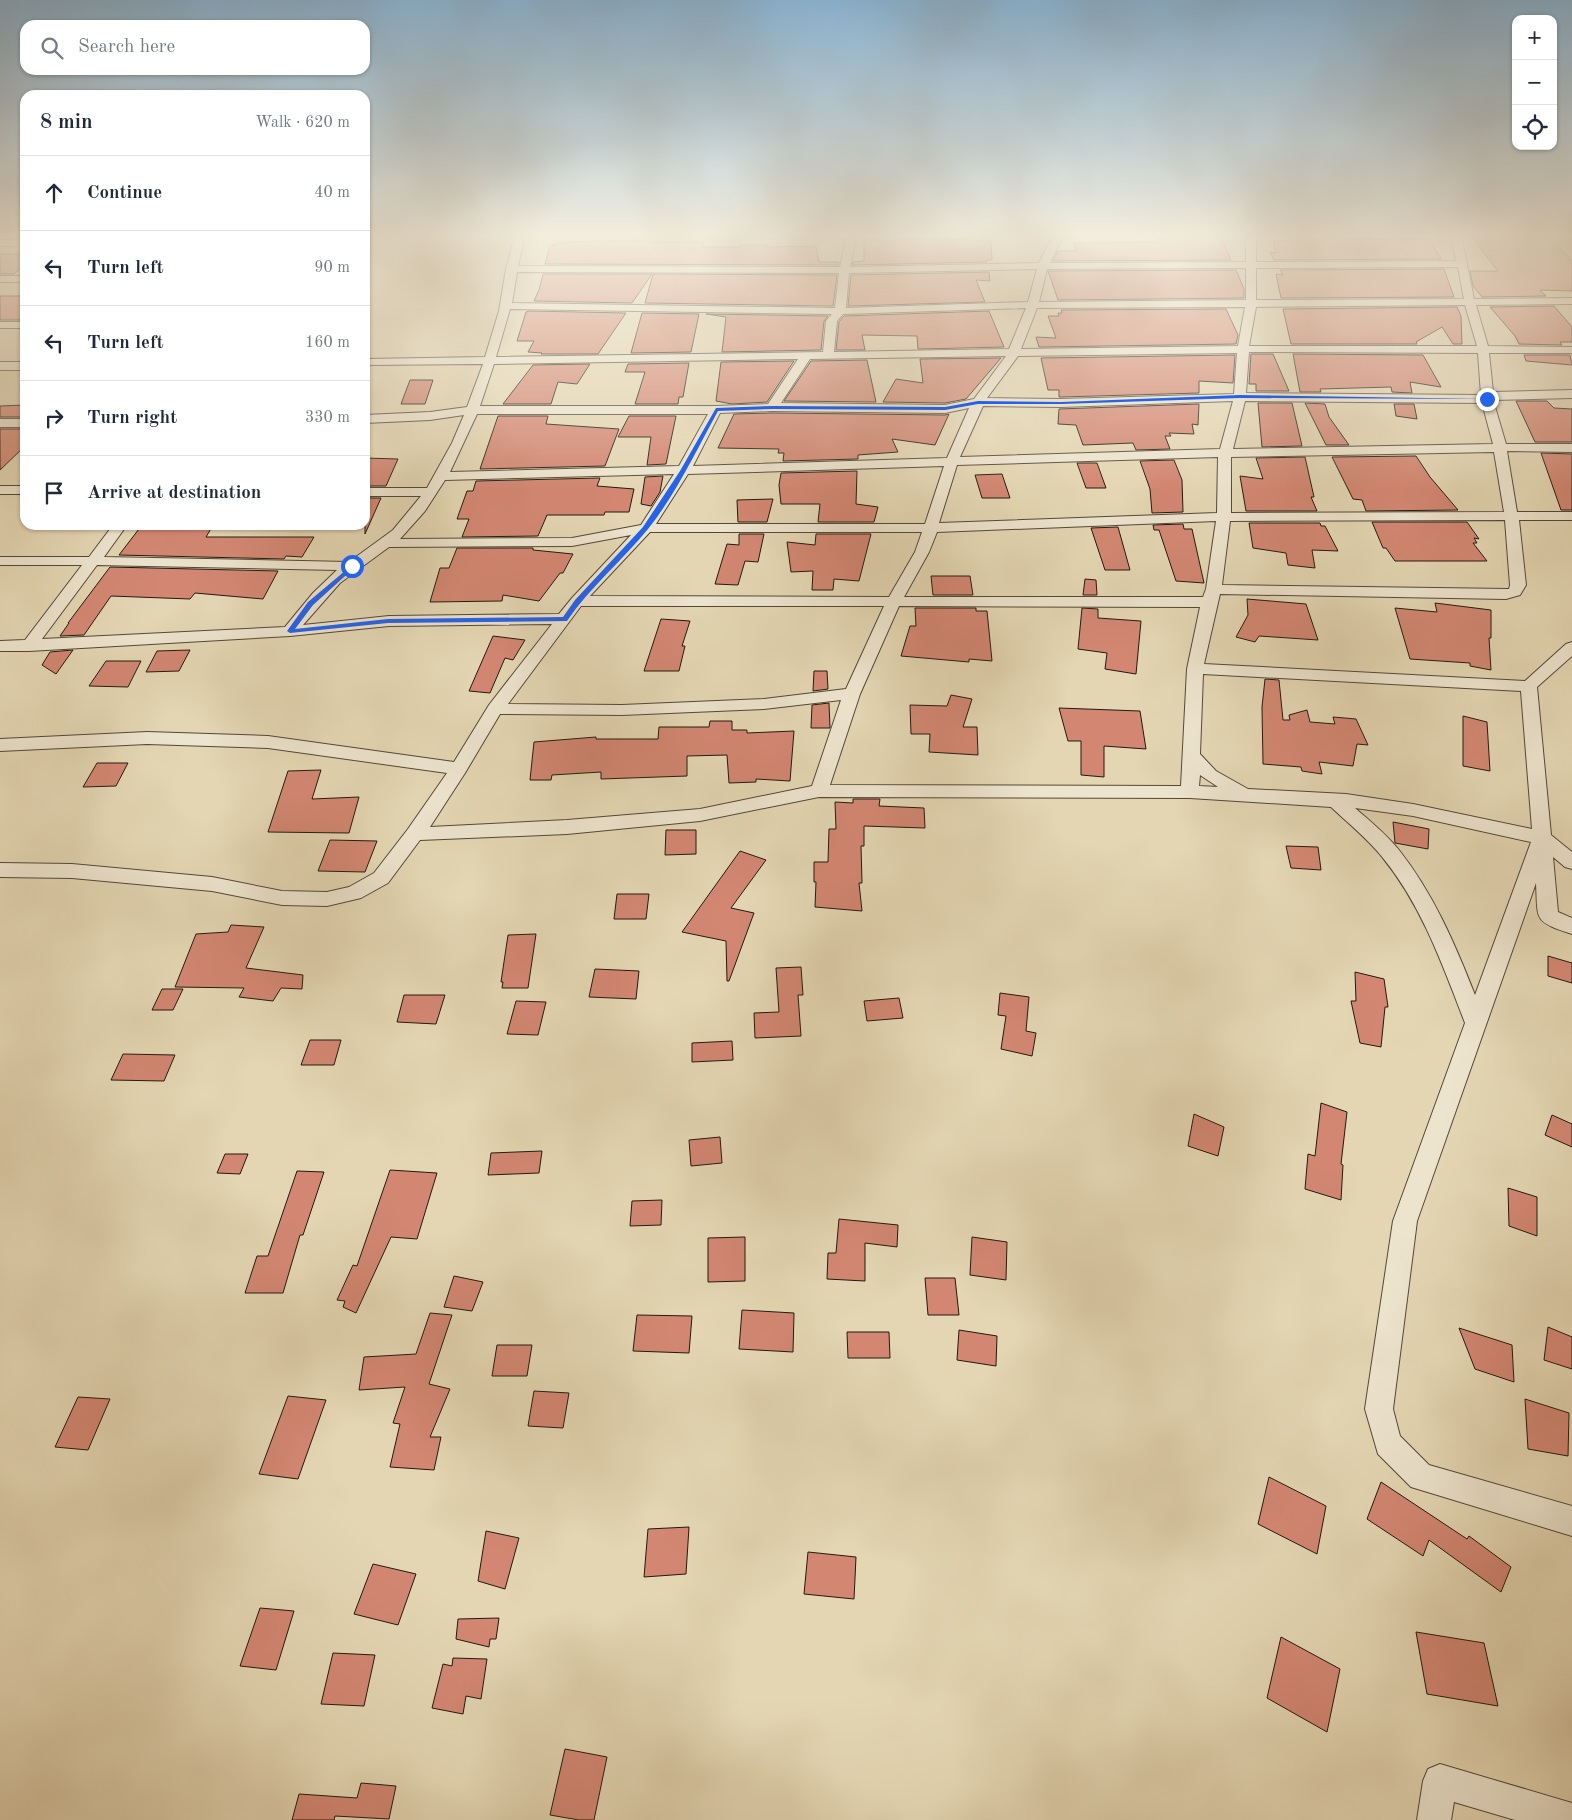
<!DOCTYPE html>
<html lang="en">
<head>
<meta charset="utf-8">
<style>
  body { margin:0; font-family:"Old Standard TT",serif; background:#f2f2f3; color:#1f2937 }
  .controls { position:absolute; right:15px; top:15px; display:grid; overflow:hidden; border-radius:10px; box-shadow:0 1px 4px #0004 }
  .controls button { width:45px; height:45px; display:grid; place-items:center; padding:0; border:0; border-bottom:1px solid #e0e1e3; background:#fff; color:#1f2937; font:25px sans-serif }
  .stop { position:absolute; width:15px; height:15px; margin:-11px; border:4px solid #2563eb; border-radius:50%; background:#fff }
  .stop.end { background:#2563eb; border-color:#fff; box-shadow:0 1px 5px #0008 }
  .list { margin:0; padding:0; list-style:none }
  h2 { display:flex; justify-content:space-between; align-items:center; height:65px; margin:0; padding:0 20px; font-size:21px }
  h2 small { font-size:16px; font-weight:400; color:#747a83 }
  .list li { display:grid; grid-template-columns:32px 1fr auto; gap:15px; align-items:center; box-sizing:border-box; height:75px; padding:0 20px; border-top:1px solid #e0e1e3 }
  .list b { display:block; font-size:19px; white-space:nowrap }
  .list em { font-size:16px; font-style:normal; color:#747a83 }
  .icon { flex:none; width:28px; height:28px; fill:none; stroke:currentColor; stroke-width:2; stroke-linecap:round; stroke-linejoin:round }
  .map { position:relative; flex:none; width:1572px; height:1820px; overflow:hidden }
  .search { position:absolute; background:#fff; box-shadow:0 1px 4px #0004; left:20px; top:20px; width:350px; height:55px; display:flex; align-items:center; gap:12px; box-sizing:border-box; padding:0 18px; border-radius:15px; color:#747a83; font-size:19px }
  .panel { position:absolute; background:#fff; box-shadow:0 1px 4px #0004; left:20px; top:90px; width:350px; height:440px; border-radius:15px }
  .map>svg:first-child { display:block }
  .building { fill:#d38773; stroke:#21190f }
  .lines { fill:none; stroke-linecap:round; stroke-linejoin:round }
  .minor-casing { stroke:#524838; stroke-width:2 }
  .minor { fill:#ede4ce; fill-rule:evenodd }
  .route { fill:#2563eb }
</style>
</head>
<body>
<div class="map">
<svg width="1572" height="1820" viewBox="0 0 1572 1820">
  <rect width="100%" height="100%" fill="#e4d6b3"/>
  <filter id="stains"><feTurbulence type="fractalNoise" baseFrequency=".004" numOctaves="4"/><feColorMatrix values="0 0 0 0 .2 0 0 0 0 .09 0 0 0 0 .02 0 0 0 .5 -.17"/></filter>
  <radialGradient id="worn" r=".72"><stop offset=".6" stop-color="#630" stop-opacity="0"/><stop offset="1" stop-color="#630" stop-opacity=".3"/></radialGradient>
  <!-- building -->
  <path class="building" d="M1287,235H1335L1337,240L1429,239L1441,259L1274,260L1270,252L1276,253L1273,241H1290Z
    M1470,235H1547L1572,261V291L1540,290L1546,296L1482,297L1473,286L1470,271H1498Z
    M1158,237H1221L1231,260L1053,261L1058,251H1077L1074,243L1160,242Z
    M928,238L991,241L992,260H987V262L852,265L853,262L864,261V240L894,241Z
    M650,240L649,242H704L703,247H739L740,245H767V247L816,246L819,262H839L838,265L545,264L550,245H558L559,242Z
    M0,254H25V265L14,274H0Z
    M1444,269L1454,297L1281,298L1276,274L1283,275L1280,270Z
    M1236,270L1244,289V298L1058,300L1048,271Z
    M989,272L990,281L976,280L985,302L848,306L851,275Z
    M543,274H652L632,303L534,301L539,290Z
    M653,274L837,275L833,306L645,303Z
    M0,296H25V320H0Z
    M1554,306L1572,327V342H1560L1562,345L1519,344L1515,336L1490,307Z
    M1457,307L1461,316L1462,344H1453L1442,327L1416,342L1417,344H1291L1283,309Z
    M1226,309L1238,335L1236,344L1039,347L1036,337L1056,338L1048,316H1059L1058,313H1062L1061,310Z
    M529,311L626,313L598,354H541L542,353L528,352L534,341H517L526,312Z
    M989,311L1004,347L918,349L917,336L862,335L865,350H836L839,322L844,316Z
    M642,313L699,314L691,352L631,353Z
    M706,314L828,316L824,321L821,350L722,352L726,317Z
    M1251,354H1273L1289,391H1256V384H1249Z
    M1293,354L1423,355L1441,387L1410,382L1412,393L1392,392L1391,387L1320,389L1321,392H1300Z
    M1235,355L1233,383L1199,381V393L1061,397H1059V390H1048L1041,358Z
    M1524,355H1570L1572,365L1526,361Z
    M1001,358L966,399L945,403L883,402L896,379L923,383L920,359Z
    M867,360L876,402L784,401L811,361Z
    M794,361L767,402L732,404L716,401L721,362Z
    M689,363L683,397H679L678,404H635L645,372H625L628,364Z
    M590,364L577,384L558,382L551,404H503L533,365Z
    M410,380H433L425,404H401Z
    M1516,401H1547L1554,408L1572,409V442H1535Z
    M1258,403H1292L1302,446L1262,447Z
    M1305,403L1325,404L1329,417L1349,445H1326Z
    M1199,404L1198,425L1192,424L1194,434L1169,433L1171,436H1165L1170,449L1136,450L1133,443L1083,445L1076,425L1058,424L1059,409Z
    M1394,404H1414L1417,419L1396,416Z
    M25,405V417H0V406Z
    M772,413L945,415L949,414L935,445L892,439L898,452L858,455V459L783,461L784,453H778L779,449L718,448L734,414Z
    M498,416H548L546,424L619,429L605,466L480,469Z
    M629,416H676L666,464L647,465L651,437H618Z
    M0,429H25V446L0,470Z
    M1541,453L1572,454V510H1561Z
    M1416,456L1430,477L1458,510L1366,511L1362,500L1353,499L1332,457Z
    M1305,457L1314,497H1311L1317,511H1246L1240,476L1263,479L1256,458Z
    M365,458L398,459L386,486H365Z
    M1174,460L1182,480L1183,512L1152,513L1150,489L1140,461Z
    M1077,463H1097L1106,488H1086Z
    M857,471L856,504L878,507L874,522H818L820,504H781L779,485L781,473Z
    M1002,474L1010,498H982L975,475Z
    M663,476L660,492L651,506L641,504L645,477Z
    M600,478L597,486L634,489L629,512H605L604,515H547L538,536L462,537L469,519H457L467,491H473L476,481Z
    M365,498H381L365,534Z
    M773,499L767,522H738L737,500Z
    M1372,522H1467L1479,539L1474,538L1477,543H1473L1487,561H1395L1386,548H1383Z
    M1249,523H1320L1321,526H1325L1338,551L1312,550L1315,568L1288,565L1286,553L1253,548Z
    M1183,524L1184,529H1192L1204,583L1176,581L1159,530H1154L1153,525Z
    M142,525L212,527L206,537H314L302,557L286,556L284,559L119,555Z
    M1118,527L1130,570H1105L1091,528Z
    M739,534H764L758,562L745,561L738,585L715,584L727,544L739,545Z
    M816,534H871L859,581L834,579L833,590H812L813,571L791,572L787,542L815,545Z
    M457,548H533V550L573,554L563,573H560L539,601L503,595L502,601L430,602L440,568H449Z
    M110,567L278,571L263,599L195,593L190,599L111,596L84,635L60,636L69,623H68Z
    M931,576H970L973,595H933Z
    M1085,579L1096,580L1097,595H1083Z
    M1247,599L1306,604L1318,640L1259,636L1255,642L1236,637L1248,615Z
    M1435,603L1491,610V638H1489L1491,670L1470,666V663L1410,659L1395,608L1437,612Z
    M915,608H976V611H987L992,661L969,659V662L901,656L910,626H916Z
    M1082,608L1098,609V618L1141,621L1136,674L1105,669L1107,653L1078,649Z
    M661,619L690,621L682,646H685L679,671H644Z
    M493,636L525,640L513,660L505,658L490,693L469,691Z
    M73,650L56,674L42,665L50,652Z
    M190,650L179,671L146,672L157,651Z
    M106,661H141L128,687L89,686Z
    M814,671H827L828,689L813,691Z
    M1265,679L1279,680L1283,720H1290L1289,715L1307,710L1310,722L1335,724L1333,717L1356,719L1368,745L1357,744L1353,766L1319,762L1322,774L1302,771L1301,767L1263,764L1262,707Z
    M951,695L972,699L963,727H977L978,755L929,752L930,734H911L910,705L947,706Z
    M829,703L830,728H811L812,705Z
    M1059,708L1140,711L1146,749L1104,746V777L1081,775V741H1068Z
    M1463,716L1487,722L1490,771L1463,766Z
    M710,721H732V730H747V733L794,731L790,781L756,779V782L729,783L727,755L687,756V776L601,779V772L552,775L551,780H530L534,742L596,737V739H658L659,727H709Z
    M97,763H128L116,786L83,787Z
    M321,770L312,799L359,797L349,833L268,832L288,771Z
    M853,799H880L879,806L924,808L925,828L864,826V846H861L862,883H859L862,911L815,907L816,882H814V862H828L829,829H836L835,802L853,803Z
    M1393,822L1429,829L1428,849L1395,843Z
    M666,830H696V854L665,855Z
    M330,840L377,841L365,872L318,871Z
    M1286,846L1318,847L1321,870L1291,868Z
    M740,851L766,860L731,908L754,913L729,981H727L726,941L682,932Z
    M617,894H649L646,919H614Z
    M231,925L264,927L246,968L303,975L302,989L281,988L273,1001L239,997L244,988L175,987L196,934L228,932Z
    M536,934L528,988H502L503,982H501L508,935Z
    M1548,956L1572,963V983L1548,976Z
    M801,967L803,995H798L801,1036L755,1038L754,1013L779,1012L776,968Z
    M595,969L639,971L636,999L589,997Z
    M1355,972L1384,979L1388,1007H1385L1381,1047L1360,1043L1351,1001H1356Z
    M162,989H183L173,1010H152Z
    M1000,993L1029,997L1026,1031L1036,1033L1032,1056L1001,1049L1006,1016L998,1015Z
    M404,995H445L436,1024L397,1022Z
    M899,998L903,1018L867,1021L864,1001Z
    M516,1001L546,1002L538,1035L507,1034Z
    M310,1040H341L334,1065H301Z
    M732,1041L733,1060L692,1062V1043Z
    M123,1054L175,1055L164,1081L111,1080Z
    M1321,1103L1347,1112L1341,1164L1343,1165L1341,1200L1305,1189L1308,1154L1315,1156Z
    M1194,1114L1224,1127L1218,1156L1188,1146Z
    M1552,1115L1572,1124V1147L1545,1135Z
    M720,1137L722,1163L691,1166L689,1140Z
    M542,1151L539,1173L488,1175L491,1153Z
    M225,1154H248L240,1174L217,1173Z
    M390,1170L437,1173L417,1239L391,1237L356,1313L343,1307L345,1301L337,1300L353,1265L357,1266Z
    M297,1171L324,1172L303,1235H300L283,1293H245L257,1256H268Z
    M1508,1188L1537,1197V1236L1509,1226Z
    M662,1200L661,1225L630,1226L632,1201Z
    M839,1219L898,1225L897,1247L865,1243V1281L827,1279L828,1253H836Z
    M745,1237V1281L708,1282V1238Z
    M972,1237L1007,1242L1006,1280L970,1275Z
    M454,1276L483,1282L472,1311L444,1307Z
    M925,1278H955L959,1315H928Z
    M742,1310L794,1313L793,1352L739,1349Z
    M430,1313L452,1315L429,1384L450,1389L430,1437H441L434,1470L390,1467L400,1424L393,1423L405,1387L359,1390L364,1357L416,1354Z
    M637,1315L692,1316L689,1353L633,1351Z
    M1548,1327L1572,1337V1369L1544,1360Z
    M1459,1328L1512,1345L1514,1382L1475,1369Z
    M959,1330L997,1336L996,1366L957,1360Z
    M847,1332H889L890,1358H848Z
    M497,1345H532L527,1376H492Z
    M534,1391L569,1393L563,1428L528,1426Z
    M288,1396L326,1400L298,1479L259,1474Z
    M78,1397L110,1399L88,1450L55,1447Z
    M1525,1399L1569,1413L1568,1456L1528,1449Z
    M1269,1477L1326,1506L1317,1554L1258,1524Z
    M1381,1482L1467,1539L1469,1536L1511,1567L1501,1592L1429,1540L1423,1556L1367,1519Z
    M689,1527L686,1574L644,1577L648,1529Z
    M486,1531L519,1538L505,1589L478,1581Z
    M808,1552L856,1557L854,1599L804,1594Z
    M373,1564L416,1574L398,1625L354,1614Z
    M260,1608L294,1611L276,1670L240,1666Z
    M499,1618L496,1639H490L489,1647L456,1639L458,1619Z
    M1416,1632L1484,1643L1498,1706L1427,1694Z
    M1281,1637L1340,1669L1327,1732L1267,1698Z
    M333,1653L375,1655L364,1706L321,1704Z
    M453,1658L487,1659L481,1699L466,1696L463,1714L432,1708L443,1664L452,1666Z
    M565,1749L607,1757L594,1820H579L550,1815Z
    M361,1783L396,1786L389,1819L335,1816L334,1820H292L299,1794L357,1798Z"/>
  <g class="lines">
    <defs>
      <path id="minor" d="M515,235H525L518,266L840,267L846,238H666L661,235H930L925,238H856L850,267L1039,263L1053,235H1063L1050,263L1246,262V235H1256V262L1456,261L1451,235H1461L1474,299L1572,298V304L1476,305L1488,346L1572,347V353H1489L1493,392L1572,390V398L1493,400L1506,444H1572V452L1507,451L1517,512H1572V520H1519L1526,585L1520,595L1506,599L1220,594L1204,664L1525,681L1566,644L1572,642V656L1537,687L1551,835L1572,852V869L1565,867L1553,857L1558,912L1572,918V934C1533,921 1538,921 1536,883L1417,1221L1393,1409L1400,1436L1429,1465L1572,1506V1536L1411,1487L1378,1454L1365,1409L1393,1221L1465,1023C1443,966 1422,906 1383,858C1368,839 1349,824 1331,807L1190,798L819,797L700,821L567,834L420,840L388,883L361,898L327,906L282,905L212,891L72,878L0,877V863L72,864L212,877L282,891L327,892L349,887L374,873L408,829L447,773L268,748L147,744L0,751V739L147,732L268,736L454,762L489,705L552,624L389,626L290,636L29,651H0V641L25,640L82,565H0V557H89L113,525H127L104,557L349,562L393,530L421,496H365V488H427L452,443L464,415L430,420L365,423V415L430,412L467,407L483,364L365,365V359L485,357L499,311L506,269ZM1458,267L1464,299L1256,300V268ZM1246,268V300L1039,302L1047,269ZM1037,269L1028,302L846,308L849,273ZM517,272L839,273L835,308L512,303ZM1465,305L1477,346H1249L1256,307ZM1245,307L1238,346L1021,349L1037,308ZM1026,308L1009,349L834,352L837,321L843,314ZM510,309L832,314L826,321L823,352L496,357ZM1249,352L1478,353L1481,395L1246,393ZM1237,353L1234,394L1061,399L987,398L1018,356ZM1006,356L974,399L945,405L781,403L810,359ZM798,359L768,404L716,406H480L494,364ZM1233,401L1220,449L960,457L983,406L1061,407ZM1245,401L1482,403L1493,444L1233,449ZM969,408L947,458L693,466L720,413L772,411L945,413ZM477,414H708L679,466L450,472ZM1494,452L1504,512L1231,513V457ZM1218,457L1217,513L939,523L957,465ZM944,466L925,524H656L688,474ZM674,474L641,525L572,538L400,539L425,511L445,480ZM1505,520L1510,585L1509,589L1222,585L1230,521ZM1216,521L1206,589L1203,597H904L929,552L937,532ZM650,532H922L915,552L889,597L590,596ZM631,535L572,598L559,614L389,616L303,625L340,583L389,547L572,546ZM97,565L337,570L313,593L285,627L42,639ZM581,606H884L846,689L764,699L622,705L508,704ZM899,606L1200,607L1187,669L1181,786L830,785L860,694ZM1203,674L1521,691L1532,829L1413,804L1346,794L1248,789L1216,771L1200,754ZM841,700L812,786L700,809L567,820L430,827L465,773L500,714L622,715L764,709ZM1200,775L1218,787L1199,786ZM1355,808L1413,816L1531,842L1475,995C1455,944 1433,893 1399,850C1386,834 1370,821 1355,808Z
        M0,240H25V246H0Z
        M0,276H25V282H0Z
        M0,322H25V328H0Z
        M0,362H25V370H0Z
        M0,419H25V427H0Z
        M0,486H25V494H0Z
        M1440,1764L1572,1803V1820H1515L1454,1802L1451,1820H1417L1423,1781L1428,1769Z"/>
    </defs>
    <!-- minor casing -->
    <use href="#minor" class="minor-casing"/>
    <!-- minor -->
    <use href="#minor" class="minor"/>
  </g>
  <!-- sky -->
  <linearGradient id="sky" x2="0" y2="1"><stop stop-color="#8ab5d5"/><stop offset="0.48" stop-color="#f3eddd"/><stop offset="1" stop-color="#f3eddd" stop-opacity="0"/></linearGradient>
  <rect width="1572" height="490" fill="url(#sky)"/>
  <!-- route -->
  <path class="route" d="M1240,395L1489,399L1240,398L1061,404H978L945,410L772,409L718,411C696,451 676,494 648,529C622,561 590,587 567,621L388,623L290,633L287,631L308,602L352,565L354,568L313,605L295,629L388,619L563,617L575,600L643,527L680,471L716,408L772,406L945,407L978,401L1061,402Z"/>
  <rect width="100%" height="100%" filter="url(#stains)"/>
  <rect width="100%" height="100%" fill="url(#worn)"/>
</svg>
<div class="controls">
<button>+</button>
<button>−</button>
<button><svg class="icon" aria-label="locate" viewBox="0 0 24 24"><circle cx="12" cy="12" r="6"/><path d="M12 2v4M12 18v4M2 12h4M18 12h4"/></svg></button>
</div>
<div class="stop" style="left:352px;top:566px"></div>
<div class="stop end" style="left:1487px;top:399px"></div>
<div class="search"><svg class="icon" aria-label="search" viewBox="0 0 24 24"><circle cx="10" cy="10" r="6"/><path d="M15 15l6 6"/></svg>Search here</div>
<section class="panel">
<h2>8 min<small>Walk · 620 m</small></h2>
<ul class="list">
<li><svg class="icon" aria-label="ahead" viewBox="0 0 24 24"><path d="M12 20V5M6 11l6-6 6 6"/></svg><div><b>Continue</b></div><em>40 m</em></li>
<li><svg class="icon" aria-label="left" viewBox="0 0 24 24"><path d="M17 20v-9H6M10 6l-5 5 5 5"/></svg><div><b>Turn left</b></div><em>90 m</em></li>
<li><svg class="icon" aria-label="left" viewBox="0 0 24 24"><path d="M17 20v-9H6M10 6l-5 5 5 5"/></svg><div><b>Turn left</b></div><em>160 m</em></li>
<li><svg class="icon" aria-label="right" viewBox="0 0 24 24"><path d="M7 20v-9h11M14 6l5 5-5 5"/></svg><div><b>Turn right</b></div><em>330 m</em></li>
<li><svg class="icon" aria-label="arrive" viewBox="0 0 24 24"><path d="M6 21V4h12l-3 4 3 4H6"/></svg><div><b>Arrive at destination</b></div></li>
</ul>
</section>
</div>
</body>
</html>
